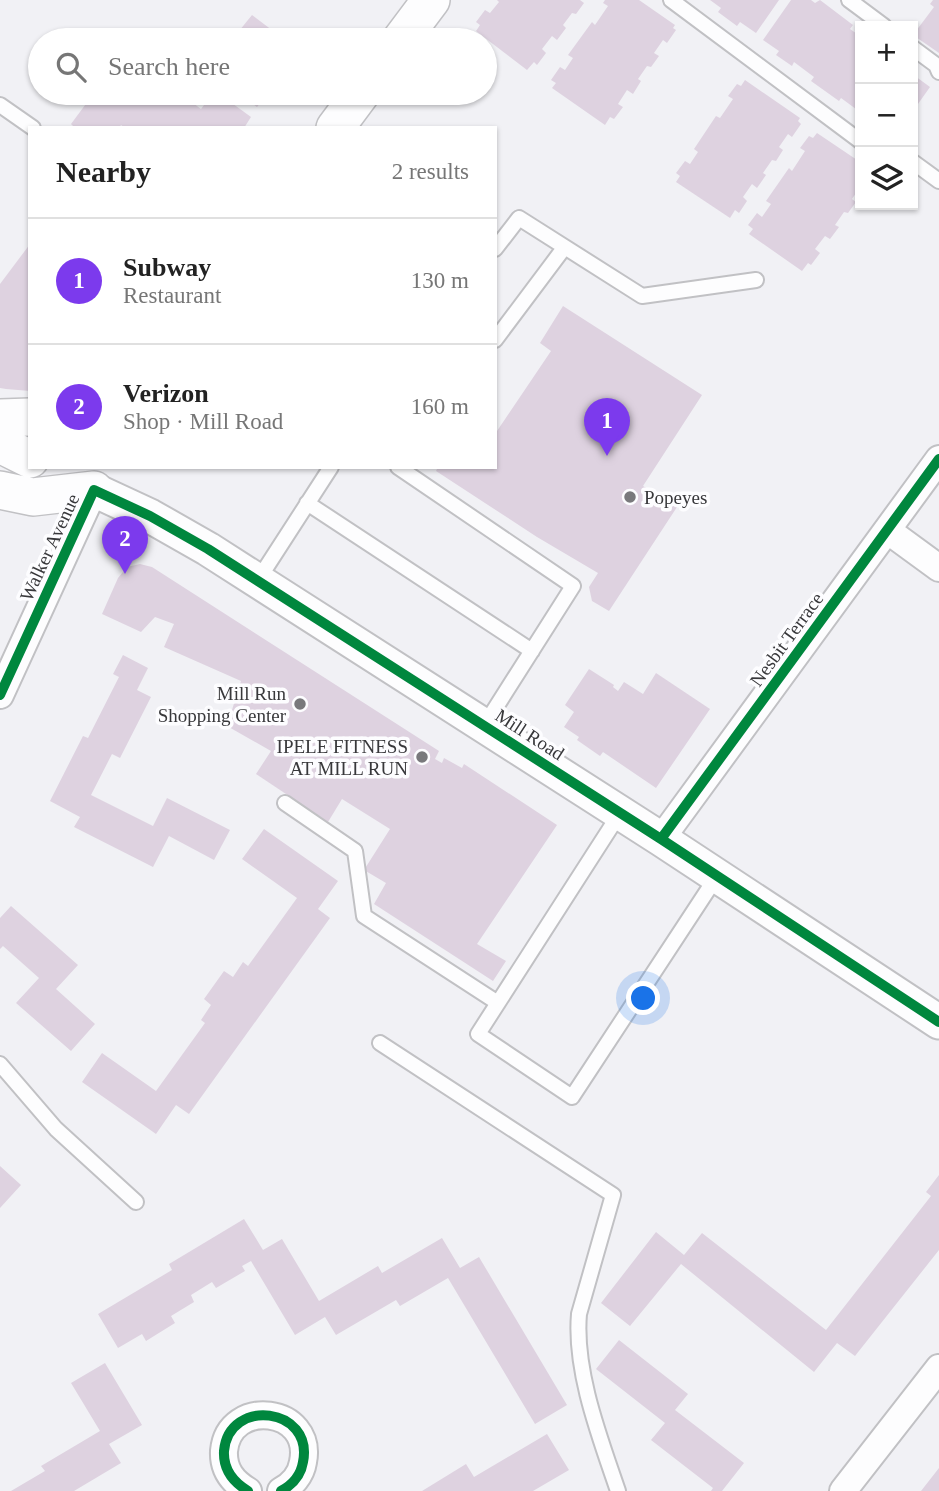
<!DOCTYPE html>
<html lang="en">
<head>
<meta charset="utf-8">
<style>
  body { margin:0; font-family:"Times New Roman",serif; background:#f6f6f6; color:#222 }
  .controls { position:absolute; right:21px; top:21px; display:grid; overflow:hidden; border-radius:0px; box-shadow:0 2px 5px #0004 }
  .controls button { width:63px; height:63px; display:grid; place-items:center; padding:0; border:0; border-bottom:2px solid #e0e0e0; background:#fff; color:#222; font:35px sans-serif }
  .you { position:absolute; left:644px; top:999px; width:24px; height:24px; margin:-18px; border:5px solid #fff; border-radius:50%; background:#1a73e8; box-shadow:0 0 0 10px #1a73e833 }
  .badge { display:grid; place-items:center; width:46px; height:46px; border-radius:50%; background:#7c3aed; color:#fff; font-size:23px; font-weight:700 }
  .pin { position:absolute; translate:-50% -58px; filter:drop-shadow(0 2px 4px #0008) }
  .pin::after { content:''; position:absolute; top:37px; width:24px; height:21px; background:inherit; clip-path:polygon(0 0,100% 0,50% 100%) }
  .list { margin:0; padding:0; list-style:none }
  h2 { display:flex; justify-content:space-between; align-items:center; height:91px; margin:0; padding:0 28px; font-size:30px }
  h2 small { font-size:23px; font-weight:400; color:#767676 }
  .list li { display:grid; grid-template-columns:46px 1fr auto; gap:21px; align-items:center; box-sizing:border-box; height:126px; padding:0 28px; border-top:2px solid #e0e0e0 }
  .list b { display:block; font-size:26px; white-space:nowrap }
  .list p { margin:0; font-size:23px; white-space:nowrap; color:#767676 }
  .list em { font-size:23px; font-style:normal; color:#767676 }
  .icon { flex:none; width:38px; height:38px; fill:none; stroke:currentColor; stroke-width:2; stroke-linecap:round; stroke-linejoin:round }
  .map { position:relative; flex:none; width:939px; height:1491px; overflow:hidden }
  .search { position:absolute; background:#fff; box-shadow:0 2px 5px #0004; left:28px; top:28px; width:469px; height:77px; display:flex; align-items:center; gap:18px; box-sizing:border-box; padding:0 24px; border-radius:38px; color:#767676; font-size:26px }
  .panel { position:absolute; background:#fff; box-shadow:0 2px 5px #0004; left:28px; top:126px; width:469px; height:343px; border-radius:0px }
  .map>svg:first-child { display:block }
  .building { fill:#ded2e0 }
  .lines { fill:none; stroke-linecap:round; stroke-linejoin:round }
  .service-casing { stroke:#c1c1c4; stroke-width:18 }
  .minor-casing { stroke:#c1c1c4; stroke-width:30 }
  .tertiary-casing { stroke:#c1c1c4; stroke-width:37 }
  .secondary-casing { stroke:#c1c1c4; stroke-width:40 }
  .service { stroke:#fdfdfe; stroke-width:14 }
  .minor { stroke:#fdfdfe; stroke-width:26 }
  .tertiary { stroke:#fdfdfe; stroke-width:33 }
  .secondary { stroke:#fdfdfe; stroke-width:37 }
  .cycleway-casing { stroke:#fdfdff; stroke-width:15 }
  .cycleway { stroke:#00873e; stroke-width:10 }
  .poi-dot { fill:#79797c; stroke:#fdfdff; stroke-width:2.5 }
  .labels { text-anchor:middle; stroke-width:7; stroke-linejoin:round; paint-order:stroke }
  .poi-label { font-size:19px; fill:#38383b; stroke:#fdfdff; text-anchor:end }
  .street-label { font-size:19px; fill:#38383b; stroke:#fdfdff }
</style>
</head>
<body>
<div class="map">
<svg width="939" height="1491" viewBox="0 0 939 1491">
  <rect width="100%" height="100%" fill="#f1f1f5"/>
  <!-- building -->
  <path class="building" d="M497,0H580L584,3L576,14L572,13L563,25L566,28L557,40L552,36L542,49L546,53L537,65L534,62L527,70L476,31L480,25L476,22L485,10L490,13L499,2Z
    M605,0H639L675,25L673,28L676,30L667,43L663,40L654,53L659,56L651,67L647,66L638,79L641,81L633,94L627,90L618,104L623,107L614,119L610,117L605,125L552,88L556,83L551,80L560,67L565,70L573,58L568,55L592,22L595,25L608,6L603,3Z
    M710,0H779L756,33L740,22L737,26L718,12L721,8Z
    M791,0H811L815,3L820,0L853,25L850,29L860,36V118L857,116L860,112L841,98L839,101L811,81L814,77L794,62L792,66L776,55L779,51L763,40Z
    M933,0H939V53L913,35L934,7L930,4Z
    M252,15L285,40H241L235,36Z
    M913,67L918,71L915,76L930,87L913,111Z
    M745,80L800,118L798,121L801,124L792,137L788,134L779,147L783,150L776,161L772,160L763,173L766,175L757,188L752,184L743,197L747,201L739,213L735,210L730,218L676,182L680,176L676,173L685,161L690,164L698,152L694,149L716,116L720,118L733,99L728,96L737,84L741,86Z
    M94,93H141L154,102L161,93H188L185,97L201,109L213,93H218L251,117L244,128H125L121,125L119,128H75L71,124Z
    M238,93H268L257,107Z
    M817,133L860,162V187L852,199L856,202L848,213L844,212L835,225L839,227L830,239L825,236L815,249L820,253L811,265L808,263L802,271L749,234L753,229L748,225L757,213L762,217L771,204L766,201L789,168L792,171L805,151L800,148L809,136L813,138Z
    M30,244V391L6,389L0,388V284Z
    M563,306L702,395L643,486L677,507L609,611L592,601L589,587L598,573L537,537L436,471L438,467H495V434L551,351L540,343Z
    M140,564L152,567L439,751L435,759L442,763L444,758L462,768L464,764L557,825L477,944L506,961L493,981L374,904L386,883L364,870L390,829L342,799L328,822L256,774L271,751L227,726L241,681L164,647L174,624L155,617L141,632L102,614L118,578L127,567Z
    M123,655L148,668L137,690L151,697L120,758L112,754L91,795L153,826L167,798L230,830L214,860L169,836L153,867L74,827L80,817L50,801L83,736L88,738L119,677L113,674Z
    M589,669L614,685L613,687L618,691L624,682L643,694L656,673L710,709L656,788L603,752L600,756L577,740L579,737L564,727L574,712L565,705Z
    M264,829L338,881L318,909L330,918L189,1114L176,1105L156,1134L82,1082L102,1053L156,1091L205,1023L201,1020L211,1005L204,999L224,971L233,977L243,962L248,966L297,898L242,859Z
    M11,906L78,965L56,989L95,1024L71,1051L16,1003L39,978L3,946L0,949V918Z
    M0,1166L21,1185L0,1208Z
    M939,1175V1250L855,1356L837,1343L814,1372L681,1264L630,1326L601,1303L656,1232L684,1255L702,1233L826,1330L931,1196L926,1192Z
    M244,1219L263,1250L282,1239L319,1301L378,1266L382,1273L442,1238L460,1268L479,1257L567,1405L535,1424L448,1278L400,1306L396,1300L336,1335L325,1317L295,1335L251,1261L242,1266L245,1271L216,1288L212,1282L191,1295L194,1302L171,1316L175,1323L146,1341L142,1334L118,1348L98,1314L172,1270L169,1264Z
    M619,1340L688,1394L675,1410L744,1463L722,1491H711L713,1488L651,1440L665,1423L596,1369Z
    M105,1363L142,1425L109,1444L121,1463L74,1491H11L45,1471L41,1466L100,1431L71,1383Z
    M547,1434L569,1470L533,1491H422L466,1464L474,1477Z
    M939,1468V1491H921Z"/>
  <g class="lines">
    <defs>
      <path id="service" d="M671,0L860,141
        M849,0L884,26
        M913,48L936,65L939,72
        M0,105L33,128
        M913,162L939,181
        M495,249L519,218L642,296L756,280
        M495,340L564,248
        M398,467L573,586L484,726
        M307,503L532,651
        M258,580L331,467
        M285,803L355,851L364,916L498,1003
        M620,813L478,1034L572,1097L717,876
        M380,1043L613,1195L579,1314C574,1371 600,1438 618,1491
        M0,1064L56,1129L136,1202"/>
      <path id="minor" d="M887,530L939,568
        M0,695L94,490
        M661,839L939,459
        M248,1491C233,1482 223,1470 224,1451C229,1397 314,1407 303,1462C301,1475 292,1485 281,1491
        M843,1491L939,1368"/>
      <path id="tertiary" d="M94,490L150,516L208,549L661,839L939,1022"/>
      <path id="secondary" d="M401,40L431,0
        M335,128L361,93
        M0,418L30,417
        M0,444L30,459
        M0,490L33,497L94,490"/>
    </defs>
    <!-- service casing -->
    <use href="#service" class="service-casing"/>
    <!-- minor casing -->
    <use href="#minor" class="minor-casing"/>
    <!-- tertiary casing -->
    <use href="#tertiary" class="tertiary-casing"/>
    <!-- secondary casing -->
    <use href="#secondary" class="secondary-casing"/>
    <!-- service -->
    <use href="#service" class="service"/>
    <!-- minor -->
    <use href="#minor" class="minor"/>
    <!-- tertiary -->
    <use href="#tertiary" class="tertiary"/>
    <!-- secondary -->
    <use href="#secondary" class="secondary"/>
    <defs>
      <path id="cycleway" d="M0,695L94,490L150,516L208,549L661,839L939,1022
        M661,839L939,459
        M248,1491C233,1482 223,1470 224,1451C229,1397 314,1407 303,1462C301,1475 292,1485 281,1491"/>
    </defs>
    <!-- cycleway casing -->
    <use href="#cycleway" class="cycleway-casing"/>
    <!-- cycleway -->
    <use href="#cycleway" class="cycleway"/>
  </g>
  <!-- markers -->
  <g class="poi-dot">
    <circle cx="630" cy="497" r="7"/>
    <circle cx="300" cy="704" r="7"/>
    <circle cx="422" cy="757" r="7"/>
  </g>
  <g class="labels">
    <!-- poi labels -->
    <g class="poi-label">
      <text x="644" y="504" text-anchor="start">Popeyes</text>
      <text x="286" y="700">Mill Run<tspan x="286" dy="22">Shopping Center</tspan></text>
      <text x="408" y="753">IPELE FITNESS<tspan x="408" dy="22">AT MILL RUN</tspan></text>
    </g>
    <!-- street labels -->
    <g class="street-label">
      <text transform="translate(49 547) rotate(-65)" y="7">Walker Avenue</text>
      <text transform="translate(786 639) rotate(-54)" y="7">Nesbit Terrace</text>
      <text transform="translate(530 734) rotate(33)" y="7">Mill Road</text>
    </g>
  </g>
</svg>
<div class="controls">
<button>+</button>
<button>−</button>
<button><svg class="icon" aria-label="layers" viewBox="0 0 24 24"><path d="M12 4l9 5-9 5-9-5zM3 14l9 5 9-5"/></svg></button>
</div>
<div class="you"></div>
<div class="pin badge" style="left:607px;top:456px">1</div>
<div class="pin badge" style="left:125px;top:574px">2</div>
<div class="search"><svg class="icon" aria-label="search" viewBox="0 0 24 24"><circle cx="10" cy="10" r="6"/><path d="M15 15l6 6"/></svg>Search here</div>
<section class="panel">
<h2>Nearby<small>2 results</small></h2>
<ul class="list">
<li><span class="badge">1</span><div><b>Subway</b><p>Restaurant</p></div><em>130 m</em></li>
<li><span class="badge">2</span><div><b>Verizon</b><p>Shop · Mill Road</p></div><em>160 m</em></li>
</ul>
</section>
</div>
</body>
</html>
